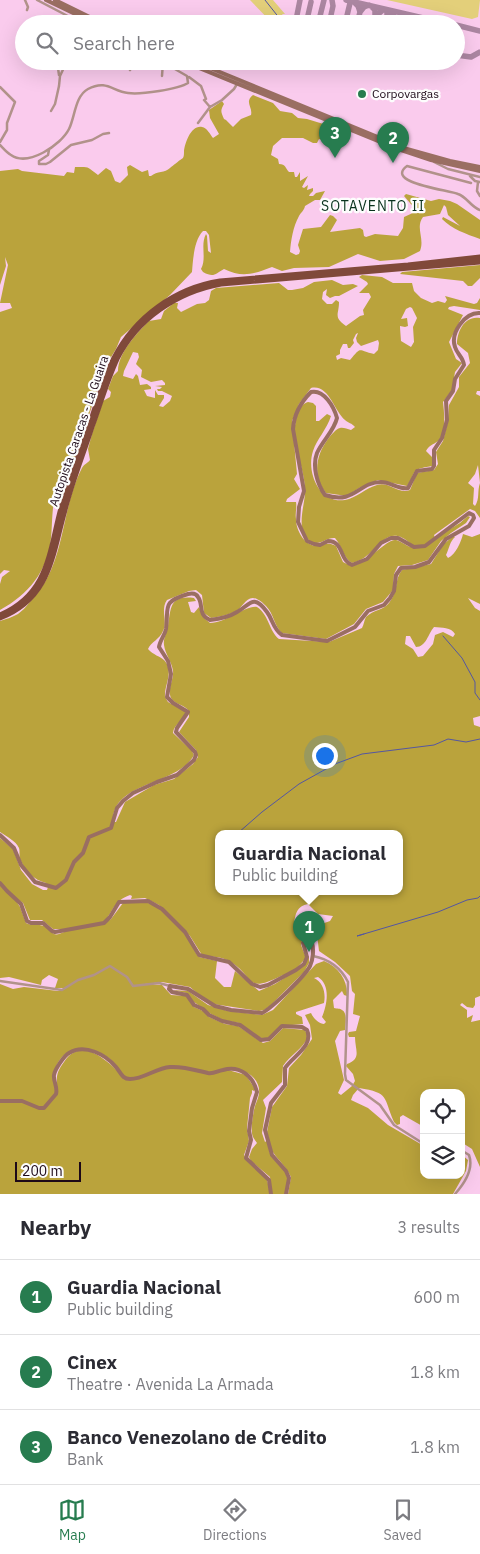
<!DOCTYPE html>
<html lang="en">
<head>
<meta charset="utf-8">
<style>
  body { margin:0; font-family:"IBM Plex Sans",sans-serif; background:#f2f2f3; color:#2b2b33 }
  .controls { position:absolute; right:15px; bottom:15px; display:grid; overflow:hidden; border-radius:10px; box-shadow:0 5px 20px #0002 }
  .controls button { width:45px; height:45px; display:grid; place-items:center; padding:0; border:0; border-bottom:1px solid #e1e1e2; background:#fff; color:#2b2b33; font:25px sans-serif }
  .scale { position:absolute; left:15px; bottom:12px; width:66px; box-sizing:border-box; padding-left:5px; border:2px solid #1d0918; border-top:0; font-size:14px; line-height:18px; white-space:nowrap; color:#1d0918; -webkit-text-stroke:4px #fdfdfd; paint-order:stroke }
  .you { position:absolute; left:324px; top:755px; width:18px; height:18px; margin:-12px; border:4px solid #fff; border-radius:50%; background:#1a73e8; box-shadow:0 0 0 8px #1a73e833 }
  .badge { display:grid; place-items:center; width:32px; height:32px; border-radius:50%; background:#277c4f; color:#fff; font-size:16px; font-weight:700 }
  .pin { position:absolute; translate:-50% -41px; filter:drop-shadow(0 1px 2px #0008) }
  .pin::after { content:''; position:absolute; top:26px; width:18px; height:15px; background:inherit; clip-path:polygon(0 0,100% 0,50% 100%) }
  .popup { position:absolute; left:215px; top:830px; width:188px; height:65px; box-sizing:border-box; display:grid; place-content:center; border-radius:10px; background:#fff; filter:drop-shadow(0 1px 4px #0005); font-size:16px; white-space:nowrap; color:#7c7c81 }
  .popup b { font-size:19px; color:#2b2b33 }
  .popup::after { content:''; position:absolute; left:50%; top:100%; margin-left:-10px; border:10px solid transparent; border-top-color:#fff }
  .list { margin:0; padding:0; list-style:none }
  h2 { display:flex; justify-content:space-between; align-items:center; height:65px; margin:0; padding:0 20px; font-size:21px }
  h2 small { font-size:16px; font-weight:400; color:#7c7c81 }
  .list li { display:grid; grid-template-columns:32px 1fr auto; gap:15px; align-items:center; box-sizing:border-box; height:75px; padding:0 20px; border-top:1px solid #e1e1e2 }
  .list b { display:block; font-size:19px; white-space:nowrap }
  .list p { margin:0; font-size:16px; white-space:nowrap; color:#7c7c81 }
  .list em { font-size:16px; font-style:normal; color:#7c7c81 }
  .icon { flex:none; width:28px; height:28px; fill:none; stroke:currentColor; stroke-width:2; stroke-linecap:round; stroke-linejoin:round }
  .map { position:relative; flex:none; width:480px; height:1194px; overflow:hidden }
  .search { position:absolute; background:#fff; box-shadow:0 5px 20px #0002; left:15px; right:15px; top:15px; height:55px; display:flex; align-items:center; gap:12px; box-sizing:border-box; padding:0 18px; border-radius:28px; color:#7c7c81; font-size:19px }
  .sheet { height:290px; background:#fff }
  nav { display:flex; justify-content:space-around; align-items:center; box-sizing:border-box; height:70px; border-top:1px solid #e1e1e2; background:#fff; font-size:14px; color:#7c7c81 }
  nav a { display:grid; justify-items:center; gap:2px }
  nav .on { color:#277c4f }
  .map>svg:first-child { display:block }
  .green { fill:#e3cf7a }
  .forest { fill:#baa33c; fill-rule:evenodd }
  .lines { fill:none; stroke-linecap:round; stroke-linejoin:round }
  .stream { stroke:#5456a2; stroke-width:1 }
  .taxiway { stroke:#ab86a1; stroke-width:5.5 }
  .minor { stroke:#b1928a; stroke-width:2.5 }
  .secondary { stroke:#9a6e62; stroke-width:4 }
  .trunk { stroke:#80493a; stroke-width:5 }
  .poi-dot { fill:#277c4f; stroke:#fdfdfd; stroke-width:2 }
  .labels { text-anchor:middle; stroke-width:4.5; stroke-linejoin:round; paint-order:stroke }
  .poi-label { font-size:12px; fill:#1d0918; stroke:#fdfdfd; text-anchor:start }
  .street-label { font-size:12px; fill:#1d0918; stroke:#fdfdfd }
  .neighbourhood-label { font-size:14px; letter-spacing:1px; fill:#09321d; stroke:#fdfdfd }
</style>
</head>
<body>
<div class="map">
<svg width="480" height="1194" viewBox="0 0 480 1194">
  <rect width="100%" height="100%" fill="#facbed"/>
  <!-- green -->
  <path class="green" d="M250,0H273L285,14H282L289,24H273Z
    M387,0H480L478,17L472,19Z"/>
  <!-- forest -->
  <path class="forest" d="M253,95L273,103L280,111L292,113L298,118L307,119L330,126L323,140L319,139L317,143H313L303,138H282L273,146L271,155L278,159L279,164C286,164 285,168 289,172H294L295,177H297L300,172V181L308,176L302,187L304,188L308,185L307,190L313,188V191L310,194L309,196H313L316,193L325,191L320,200H315L305,206C304,211 301,212 299,216C293,227 291,240 290,252L296,255L299,254L300,251L298,245L303,229L321,227L330,215L333,216L337,220L330,232L360,228L363,230L364,236L366,237L375,234L398,236L403,228L404,217L415,212L416,210L404,196L406,194L431,201L439,199L450,201L457,204L480,220V239C466,234 452,229 442,219L443,217L460,226L448,215L446,207L444,205L440,214L423,217C415,228 425,238 420,251L404,259L380,261L358,254L329,267L294,268L282,271L272,267C254,274 242,278 224,269C215,274 214,278 203,272L201,269C207,258 200,245 206,234L207,236L208,251L211,253L209,235L206,231H203C194,240 193,260 192,272L170,295L121,337L116,349L105,367L65,487C62,492 56,498 54,503C52,509 52,530 51,538C48,571 28,595 0,610V584L2,577L10,571L4,570L0,574V312L12,308L10,303H0L8,265L5,257L6,266L0,285V171L18,169L22,171L64,176L67,172L74,173L75,167C90,167 86,166 98,175L106,168L111,171L115,181L120,183L128,175L127,167L130,165L142,172L148,170L149,176H151C157,171 165,173 170,168C174,165 177,162 183,158C184,156 184,154 184,151C185,143 191,125 202,127C207,128 210,134 213,138L219,134L210,118L209,110L222,101L224,104C220,111 221,112 224,119L226,120L233,127L241,119L251,115C253,107 244,102 253,95Z
    M480,265V278L472,286H468L463,281L400,274L402,272Z
    M362,275L382,277L393,283H412L414,291L421,298L432,303L438,301L445,303L447,300L445,296L474,304L477,303L480,298V310L454,306L449,307L448,309L463,315L449,342L456,359L462,363L455,372L452,390L443,402C444,412 447,433 438,441C433,445 429,445 426,451L432,457V466C409,470 418,470 407,486L378,480L359,488L347,496L326,493C312,476 316,455 328,439C331,435 336,429 340,428C343,427 347,429 351,430L355,427C352,423 348,423 345,420C334,411 329,384 311,388L299,404L292,421L297,474L294,479L300,489L287,499L286,502H296C297,508 295,513 296,519C296,530 304,545 316,546C325,546 326,541 336,546L343,562L351,566C367,564 387,538 396,540C401,541 406,546 411,547V544C384,519 377,559 352,563C344,559 342,546 335,538C326,537 319,547 310,541C294,529 306,504 305,489C304,464 288,438 298,413C301,407 302,404 308,402L313,403L316,406V421H319L327,414L331,416C327,429 317,439 313,451C306,472 319,504 345,500C356,498 366,488 377,485C389,481 399,495 410,490L417,473L434,470L438,464L436,452L443,441L448,421L449,405L459,387V377L470,363L468,353L457,344C457,331 465,315 480,318V391H477L476,394L480,396V483L478,465L475,474L468,483L474,488L473,504L475,506C480,499 477,491 480,483V518L475,511L470,509L438,532L434,535L435,538L460,523L468,516L470,517L466,523L451,533L441,541L428,560L412,565L398,566L394,574L393,590L383,602L366,609L354,624L326,639L282,633C274,626 274,614 266,606C247,587 246,607 234,612C228,615 218,617 211,618L204,613L202,595L196,590L189,591L167,600C160,610 168,621 163,631C160,639 151,642 148,649C153,655 160,656 165,661C174,673 164,685 165,697L168,702L186,712C185,721 174,723 173,733L192,751L194,755C177,786 114,781 113,820L115,822H116L125,802L154,785L174,779L193,764L198,757L196,750L179,732L189,717V711C185,705 174,704 171,698C167,689 174,679 173,671C172,662 165,654 164,645C163,638 167,633 168,626C171,607 170,595 194,598L196,601L188,602L191,612L194,613L199,607L204,618L210,623C226,623 246,605 257,607C269,615 269,631 279,639L329,642L362,628C364,624 364,621 366,617C373,610 384,610 389,603C399,590 394,580 402,570L431,564L443,545L453,536L455,537C450,541 449,549 446,555L448,558C456,554 461,542 463,534L472,537L480,534V604L468,598L475,608L480,611V716L473,718L474,725L480,727V996L475,998V1005L473,1008L467,1007L462,1003L460,1005L467,1010V1018L473,1015L471,1022L480,1020V1167L472,1149L461,1142V1093H424V1127L403,1115L400,1117V1124L397,1125L394,1122C383,1097 390,1093 359,1088L353,1095L351,1100L368,1108L388,1125L424,1146V1175H461V1154L468,1160L466,1171L453,1194H288L291,1177C286,1166 276,1158 271,1149L269,1150C271,1161 285,1166 287,1177C289,1183 285,1189 285,1194H272L270,1177L251,1161L249,1157L252,1149L257,1143C256,1141 254,1139 253,1137C250,1130 253,1116 254,1110C255,1104 258,1100 259,1094C261,1078 245,1069 231,1068L228,1070L246,1075L255,1089L254,1091L252,1090V1093L250,1098L247,1128L249,1141L244,1155L249,1163L267,1179L270,1194H0V984L13,989L24,987L58,991L65,988H55L58,979L49,975L42,980L41,985L9,977L0,978V838L13,849L21,870L32,884L43,890H47L48,887L46,883C34,880 25,871 20,859C19,855 20,851 19,848C16,841 6,836 0,832V621C6,619 13,617 18,614C22,611 26,607 29,603C67,565 59,513 82,468C84,464 88,463 90,460L88,449L92,434L103,401L110,397L111,392L108,389L113,376L118,371C118,353 137,333 149,321L161,319L164,311L174,303H178L177,308L181,312L197,304L205,303L209,300L211,291L216,288L279,283L288,290H292L303,288L314,282L332,280L343,285L353,284L358,286L339,296H335L330,298L326,295L327,289L323,292L322,299L327,304H332L336,300L339,302C339,315 333,317 346,326L360,316L364,315L363,310L371,297L369,293H359L368,284L367,282L359,277ZM410,307L412,308L417,318L413,327L414,342L411,347L401,341C401,339 400,329 400,326L405,327L408,326L407,318L401,319L406,309ZM358,333L356,338L357,342L361,346L378,340L379,343L378,350L374,354C357,350 362,346 350,360L341,358L337,360L336,356L340,354V350L343,344H347L348,348H350L354,343L353,340L356,334ZM133,352L138,353L139,357L136,364L142,370L141,377L151,382L162,380L165,383V385L155,386L162,387L160,389H157L158,391H162L172,396L170,401L163,407L159,406L164,398V395H158L155,390V398L147,396L144,390L151,389V387L147,384L140,385L138,376L136,374L133,379L123,376L124,371ZM434,627C442,628 451,627 455,634L453,637L443,632L435,635L433,644L423,656L418,657L413,649L405,644L406,636H410L416,647C426,647 428,634 434,627ZM219,833H399V891H219ZM130,895L132,896L131,899L145,898L159,905L190,936L202,955C211,957 221,956 229,961C257,977 243,995 283,975L286,977L275,984L259,991L235,971L231,987H224L215,978L217,961L199,957C194,952 193,945 189,940C181,928 165,910 151,904C142,901 133,903 123,903L111,919L105,923H103C114,911 113,901 130,895ZM16,898L23,903L30,920H42L53,929H65L66,931C51,939 54,931 44,926C38,924 32,926 26,923L20,907L15,899ZM308,904L318,914L333,916L330,921L316,926L319,951L335,962L350,976L352,991L355,994L353,1014L360,1016L356,1031L349,1032L348,1034L349,1037H355C355,1050 362,1059 347,1064L346,1066L353,1074L355,1081L352,1086L341,1095L338,1093L344,1080L335,1041L340,1031L345,1030C345,1025 348,1013 342,1010C340,1008 337,1009 334,1008L333,1000L342,991L344,995L347,996C348,981 339,967 324,961L316,964L273,1010L262,1015L228,1011L208,1005L188,991L172,990L186,993L194,1002L211,1014L223,1020L239,1023L257,1036L266,1040L281,1026L303,1024L302,1017L296,1014V1012L324,1003C326,993 323,982 314,978L318,977C331,985 327,1005 322,1017L326,1022L324,1024C319,1024 313,1018 311,1013L305,1015L310,1025L312,1039L301,1055L289,1068L287,1086L272,1107L267,1132L269,1139L265,1142L262,1133L266,1108L263,1100L282,1082L283,1066C290,1055 302,1050 308,1037L305,1030L283,1028L270,1041L263,1043L238,1026L225,1024L209,1017L203,1011L194,1007L186,996L171,995L162,985L145,984L162,982L190,987L204,999L213,1004L259,1011L264,1010L270,1006L304,972L309,963V956L303,966L294,971L306,958L301,945L302,941L307,938L313,940C310,934 299,931 294,924C295,914 297,906 308,904ZM80,1048C94,1047 117,1059 120,1073C105,1059 81,1036 64,1062C58,1070 56,1075 57,1085L56,1086C50,1075 57,1059 68,1052C71,1050 76,1049 80,1048Z"/>
  <g class="lines">
    <!-- stream -->
    <path class="stream" d="M265,0L284,24
      M296,68L303,61
      M443,636L462,658L475,682V693L480,700
      M238,833L262,812L299,784L335,764L362,754L434,745L448,739L466,742L480,739
      M364,934L357,936L438,912L467,900L478,898L480,896"/>
    <!-- taxiway -->
    <path class="taxiway" d="M346,0L449,24
      M354,2L358,6L360,12L364,7L369,5
      M371,6L375,10V17L384,9L387,11V19L391,14L396,12
      M296,20L300,0
      M306,24L311,2
      M318,24L324,0
      M329,24L333,6L332,0
      M345,24L350,3
      M357,24L360,12
      M456,25L480,31
      M456,55L471,57L480,52"/>
    <!-- minor -->
    <path class="minor" d="M25,0L28,7L27,10
      M37,0L83,24
      M44,21L63,20L74,24
      M57,61L59,75
      M117,61L129,67L130,70
      M162,76L163,62
      M189,77L201,86L206,99L204,100L210,107
      M0,87L15,102L7,123V130L0,142
      M51,111L55,104L59,86L60,76L67,61
      M198,123L210,107L222,100L234,89L237,84
      M0,145C3,148 7,153 11,155C28,167 61,145 69,129C75,117 75,96 88,89C107,79 113,92 128,93C140,95 179,89 188,83L187,76L161,61
      M49,150L48,155L39,161V164H46L50,162L71,145L92,140L103,134L109,133
      M434,162L448,169L480,177
      M470,176L475,181L480,182
      M478,182L477,191L480,196
      M471,183L407,166C384,183 449,190 458,194C467,197 471,207 480,210
      M313,956C328,959 341,968 348,982L345,1074L346,1080L380,1105L394,1125L424,1144
      M0,981L62,990L78,980L94,975L110,966L127,977L133,986L159,983L170,986
      M455,1194C464,1184 474,1169 469,1155L461,1150"/>
    <!-- secondary -->
    <path class="secondary" d="M46,0L96,24
      M55,0L104,24
      M182,61L395,148L431,160L480,171
      M193,61L407,149L450,161L480,167
      M0,835L14,848L21,865L35,882L56,888L66,880L74,862L83,853L89,837L111,828L117,808L123,801L133,793L157,782L177,775L194,760L196,755L195,752L176,732L177,728L188,712L173,703L167,697L171,674L168,661L159,647C160,640 165,635 166,629C169,607 161,602 188,594C192,593 196,593 198,597C204,605 197,614 210,620C219,619 229,617 237,612C250,605 253,593 267,612C273,620 273,629 282,635L327,641L355,627L368,611L384,605L390,598L394,591L396,575L401,568L415,567L429,562L446,539L469,526L474,518L473,515L469,513L425,546L414,547L398,538H391L381,543L367,559L352,565C339,560 344,541 328,541L320,545L314,544L307,541L298,522L299,507L304,491L293,429C294,414 301,402 311,392C324,389 334,407 337,418C334,431 323,440 317,453C312,466 317,484 325,495C355,505 358,482 381,482C391,482 399,490 408,488L417,471L432,469L434,466V450L442,438L447,420L446,401L453,391L455,379L464,365C463,357 457,354 455,347C450,333 465,312 480,313
      M0,883L7,891L21,904L27,921L31,923H43L52,931L55,932L104,923L110,917L119,902L148,901L162,909L185,932L199,955L229,962L252,984L260,987L268,985L296,970L304,964L307,957L303,943L307,940L312,943C314,949 313,960 310,966C305,976 272,1008 262,1013L231,1010L215,1006L188,989L170,986L169,989L172,992L187,995L194,1005L203,1009L209,1015L222,1021L240,1025L261,1040L269,1039L282,1026L302,1027L307,1030C314,1046 293,1056 285,1068V1085L271,1103L265,1130L272,1155L286,1171L289,1178L286,1194
      M0,1101H22L39,1108H44L56,1094C58,1087 53,1081 54,1075C55,1069 64,1056 69,1053C85,1043 106,1055 116,1067C121,1073 122,1079 130,1079C144,1079 156,1068 170,1067C183,1066 195,1070 208,1073C214,1074 217,1071 223,1070C240,1065 253,1076 257,1092L252,1108L249,1131L251,1140L246,1158L269,1180L271,1194"/>
    <!-- trunk -->
    <path class="trunk" d="M0,615C49,594 49,552 61,508C69,480 79,453 89,426C97,403 103,379 114,358C135,317 175,288 220,281L408,265L480,257
      M0,618C51,598 52,555 65,510C72,482 83,455 92,427C100,405 107,381 117,359C137,319 177,292 221,284L480,262"/>
  </g>
  <!-- markers -->
  <circle class="poi-dot" cx="362" cy="94" r="5"/>
  <g class="labels">
    <!-- poi labels -->
    <g class="poi-label">
      <text x="372" y="98">Corpovargas</text>
    </g>
    <!-- street labels -->
    <g class="street-label">
      <text transform="translate(79 431) rotate(-71)" y="4">Autopista Caracas - La Guaira</text>
    </g>
    <!-- neighbourhood labels -->
    <g class="neighbourhood-label">
      <text x="373" y="211">SOTAVENTO II</text>
    </g>
  </g>
</svg>
<div class="controls">
<button><svg class="icon" aria-label="locate" viewBox="0 0 24 24"><circle cx="12" cy="12" r="6"/><path d="M12 2v4M12 18v4M2 12h4M18 12h4"/></svg></button>
<button><svg class="icon" aria-label="layers" viewBox="0 0 24 24"><path d="M12 4l9 5-9 5-9-5zM3 14l9 5 9-5"/></svg></button>
</div>
<div class="scale">200 m</div>
<div class="you"></div>
<div class="pin badge" style="left:309px;top:952px">1</div>
<div class="popup"><b>Guardia Nacional</b>Public building</div>
<div class="pin badge" style="left:393px;top:163px">2</div>
<div class="pin badge" style="left:335px;top:158px">3</div>
<div class="search"><svg class="icon" aria-label="search" viewBox="0 0 24 24"><circle cx="10" cy="10" r="6"/><path d="M15 15l6 6"/></svg>Search here</div>
</div>
<section class="sheet">
<h2>Nearby<small>3 results</small></h2>
<ul class="list">
<li><span class="badge">1</span><div><b>Guardia Nacional</b><p>Public building</p></div><em>600 m</em></li>
<li><span class="badge">2</span><div><b>Cinex</b><p>Theatre · Avenida La Armada</p></div><em>1.8 km</em></li>
<li><span class="badge">3</span><div><b>Banco Venezolano de Crédito</b><p>Bank</p></div><em>1.8 km</em></li>
</ul>
</section>
<nav>
<a class="on"><svg class="icon" aria-label="map" viewBox="0 0 24 24"><path d="M3 6l6-2 6 2 6-2v14l-6 2-6-2-6 2zM9 4v14M15 6v14"/></svg>Map</a>
<a><svg class="icon" aria-label="directions" viewBox="0 0 24 24"><path d="M12 3l9 9-9 9-9-9zM9 14v-3h6M13 9l2 2-2 2"/></svg>Directions</a>
<a><svg class="icon" aria-label="saved" viewBox="0 0 24 24"><path d="M7 4h10v16l-5-4-5 4z"/></svg>Saved</a>
</nav>
</body>
</html>
